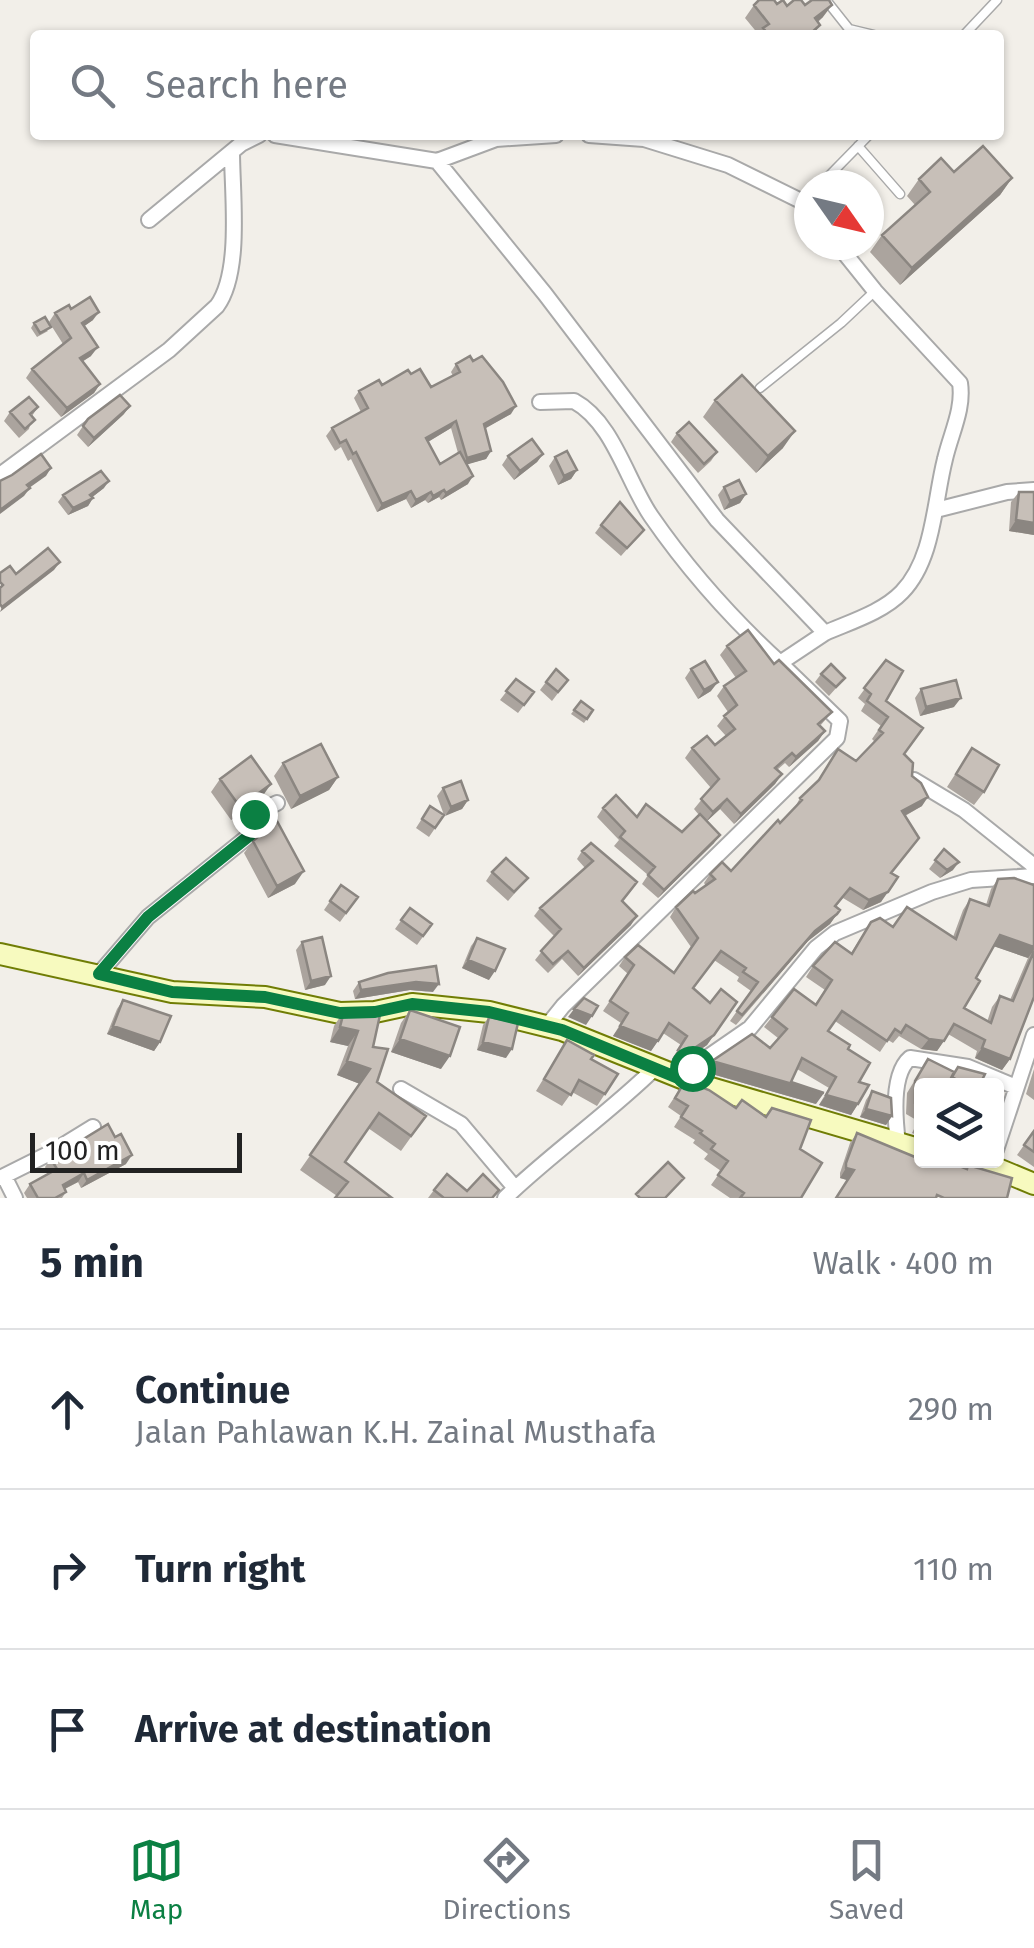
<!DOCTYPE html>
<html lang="en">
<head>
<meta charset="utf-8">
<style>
  body { margin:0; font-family:"Fira Sans",sans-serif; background:#f2f2f3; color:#1f2937 }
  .controls { position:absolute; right:30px; bottom:30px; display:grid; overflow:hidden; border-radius:10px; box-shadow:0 2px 8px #0004 }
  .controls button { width:90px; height:90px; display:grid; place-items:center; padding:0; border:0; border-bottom:2px solid #e0e1e3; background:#fff; color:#1f2937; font:50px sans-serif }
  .compass { position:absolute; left:794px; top:170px; width:90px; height:90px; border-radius:50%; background:#fff; box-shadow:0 2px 8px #0004; rotate:124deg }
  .scale { position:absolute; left:30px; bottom:25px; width:212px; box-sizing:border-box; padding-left:10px; border:5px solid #222; border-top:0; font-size:28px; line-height:35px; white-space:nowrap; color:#222; -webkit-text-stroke:8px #fff; paint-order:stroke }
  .stop { position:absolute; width:30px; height:30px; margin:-22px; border:8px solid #0b8043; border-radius:50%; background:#fff }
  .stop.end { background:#0b8043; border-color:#fff; box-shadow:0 2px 10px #0008 }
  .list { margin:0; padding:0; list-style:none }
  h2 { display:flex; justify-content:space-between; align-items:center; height:130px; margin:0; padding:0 40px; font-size:42px }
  h2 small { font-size:32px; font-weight:400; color:#747a83 }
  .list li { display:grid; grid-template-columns:65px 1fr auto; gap:30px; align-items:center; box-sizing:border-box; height:160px; padding:0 40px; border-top:2px solid #e0e1e3 }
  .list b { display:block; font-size:38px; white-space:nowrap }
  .list p { margin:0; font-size:32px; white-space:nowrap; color:#747a83 }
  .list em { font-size:32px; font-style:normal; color:#747a83 }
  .icon { flex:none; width:55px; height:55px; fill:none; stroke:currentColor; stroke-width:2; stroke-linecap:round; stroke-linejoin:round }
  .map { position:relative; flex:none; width:1034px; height:1198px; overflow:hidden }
  .search { position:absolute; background:#fff; box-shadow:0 2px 8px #0004; left:30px; right:30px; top:30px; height:110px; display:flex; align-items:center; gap:25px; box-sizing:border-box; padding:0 35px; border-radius:10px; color:#747a83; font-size:38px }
  .sheet { height:610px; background:#fff }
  nav { display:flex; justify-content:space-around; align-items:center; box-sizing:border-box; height:140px; border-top:2px solid #e0e1e3; background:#fff; font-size:28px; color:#747a83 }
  nav a { display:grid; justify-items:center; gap:5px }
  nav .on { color:#0b8043 }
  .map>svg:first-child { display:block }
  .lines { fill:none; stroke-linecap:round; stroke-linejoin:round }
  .lane-casing { stroke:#a9a9a9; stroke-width:11 }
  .street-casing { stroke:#a9a9a9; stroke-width:18 }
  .secondary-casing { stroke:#707d05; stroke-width:24 }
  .lane { stroke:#fff; stroke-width:8 }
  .street { stroke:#fff; stroke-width:14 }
  .secondary { stroke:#f7fabf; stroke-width:20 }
  .wall { fill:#aba49e; fill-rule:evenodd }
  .shaded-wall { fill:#8b8681 }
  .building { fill:#c7bfb8; stroke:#8b8681; stroke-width:2.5 }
  .route { stroke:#0b8043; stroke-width:12 }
</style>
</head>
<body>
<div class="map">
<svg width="1034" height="1198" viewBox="0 0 1034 1198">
  <rect width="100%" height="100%" fill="#f2efe9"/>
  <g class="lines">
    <defs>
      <path id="lane" d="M826,0L849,29L874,35
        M964,35L997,0
        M858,146L900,194
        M820,185L869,135
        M760,388L841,323L875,291"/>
      <path id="street" d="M275,135L437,161L545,294L717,520L825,633L780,663L840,721L837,738L563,1006L547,1026
        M589,135L644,139L728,165L803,202L809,210
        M437,161L496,139L556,135
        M149,220L241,144L259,135
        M540,402L574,401C613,422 627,481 651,516C689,571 731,618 780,663
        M0,475L169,350L217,306C242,272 232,193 232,152
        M936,510L1007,492L1034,490
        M825,633C850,622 883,612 902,592C934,559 934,502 945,459C951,433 964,409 960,383L875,291L838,245
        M914,780L964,810L1034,866
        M99,974L148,917L250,835V822L254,814L277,803
        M679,1077L750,1028L816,948L835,933L932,892L971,880L1034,876
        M401,1089L461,1124L515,1188
        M898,1143C895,1119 891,1074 910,1058L968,1067L1016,1087
        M996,1150L1034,1035
        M4,1176L15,1198
        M0,1178L54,1151L93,1127
        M505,1198C553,1152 608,1114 655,1068"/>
      <path id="secondary" d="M0,954L172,992L265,997L340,1013L375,1012L412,1004L489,1012L562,1030L694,1083L922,1150
        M961,1160L993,1167L1034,1184"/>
    </defs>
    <!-- lane casing -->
    <use href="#lane" class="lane-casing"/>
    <!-- street casing -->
    <use href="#street" class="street-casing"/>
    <!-- secondary casing -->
    <use href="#secondary" class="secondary-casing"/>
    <!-- lane -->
    <use href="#lane" class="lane"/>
    <!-- street -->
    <use href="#street" class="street"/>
    <!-- secondary -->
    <use href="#secondary" class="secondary"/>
  </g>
  <!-- wall -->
  <path class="wall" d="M777,4L805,5L823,17L818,22L820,25L813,35H759L745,18L754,5Z
    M954,172L1012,178L1000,195L900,285L870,252L882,235L915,205L907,196L919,179Z
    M71,309L93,320L84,326L91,356L82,362L100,384L94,393L61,417L26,378L32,369L63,344L49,322L55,313Z
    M34,323L48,331L37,337L31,328Z
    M456,364L511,414L485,428L491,451L486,459L467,464L468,484L441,500L439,497L428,503L425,500L411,508L406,499L377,512L351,459L348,461L341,447L335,451L326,436L332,428L361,412L354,398L359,391L382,385L411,374L431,387L453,376L451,372ZM451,428L458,453L440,464L428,442Z
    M715,400L783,448L756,473L703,417Z
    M38,407L32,416L29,429L19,438L4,421L10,412Z
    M124,414L88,447L77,435L83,426Z
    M677,433L717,452L711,461L698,473L671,442Z
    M543,454L537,462L514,480L502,465L508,456Z
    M555,457L577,470L571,479L558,485L549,466Z
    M724,487L746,494L740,503L724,510L718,495Z
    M104,488L92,497L93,498L88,506L68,515L58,502L63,495Z
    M1019,492L1034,535L1009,531L1011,502Z
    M601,525L644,530L621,556L595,533Z
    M727,646L774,664L832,712L820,726L825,731L818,741L789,767L785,763L777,770L782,774L775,784L734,824L720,809L707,821L714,843L658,898L642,884L648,875L614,846L619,840L597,817L603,808L682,832L699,815L694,809L711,788L685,758L692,748L715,745L726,736L717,726L728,712L717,696L724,686L736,678L720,655Z
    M886,660V701L922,806L905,816L892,873L881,902L863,910L843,898L836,907L840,910L830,924L808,941L736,1025L730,1021L751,991L737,981L739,977L714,960L693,988L710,1003L737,1002L707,1045L681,1063L672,1059L681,1045L663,1033L651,1051L613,1036L621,1023L603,1011L628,974L619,966L625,957L674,973L691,947L670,917L676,907L706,886L704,883L710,874L731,871L794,809L800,798L856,761L875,742L872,739L881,726L861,711L865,704L858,698Z
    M691,669L711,691L698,699L685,678Z
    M821,674L845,678L829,696L815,682Z
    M516,679L534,692L518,713L500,700Z
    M568,680L552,701L540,690L546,682Z
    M921,689L954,707L920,716L915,698Z
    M581,701L593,710L584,723L571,714Z
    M972,748L984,792L974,805L947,787Z
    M283,763L338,777L329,790L291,809L274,776Z
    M220,779L262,797L231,820L211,792Z
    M443,788L468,800L462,809L444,815L429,837L416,828L430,806L444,815L437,796Z
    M253,841L295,884L268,898L244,853Z
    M944,849L953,870L940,878L929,869Z
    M582,851L631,891L622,901L631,925L578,976L562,959L548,973L535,960L554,936L534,916L540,908L585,868L577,859Z
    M492,872L528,878L508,901L486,881Z
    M998,879L1034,885V997L1010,1059L1002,1070L975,1058L977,1051L948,1034L937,1051L921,1049L899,1036L893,1043L888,1040L880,1052L835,1021L828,1031L848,1049L859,1082L858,1104L851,1115L819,1105L829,1088L797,1069L791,1082L816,1104L705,1072L712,1061L770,1048L778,1038L764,1027L772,1017L815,1004L825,990L806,977L813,966L851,953L871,922L953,937L963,910L970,899L986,905L991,889ZM994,946L1028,958L1010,1000L1000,996L992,1007L987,1022L964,1008L976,978Z
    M341,885L358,897L340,922L324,910Z
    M410,908L432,924L417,945L395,929Z
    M477,938L489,980L462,968L471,946Z
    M302,942L325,985L305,990L296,950Z
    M359,982L433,992L410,990L355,999L353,991Z
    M123,1000L160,1042L154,1051L107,1034L117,1009Z
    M410,1010L441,1069L391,1052L401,1023Z
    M344,1011L373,1047L377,1082L426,1116L401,1151L368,1128L345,1162L392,1198L337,1196L300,1170L360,1084L337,1075L348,1046L330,1042L334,1026Z
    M489,1017L506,1058L477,1050L483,1025Z
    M567,1040L591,1059L618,1074L597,1106L572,1092L562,1106L536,1091Z
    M928,1059L954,1072L958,1067L979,1086H922V1137L912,1133L918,1121L906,1114L907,1093Z
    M1034,1069V1100L1026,1094Z
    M685,1081L800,1149L801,1198H730L711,1185L721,1171L704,1159L708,1154L693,1143L695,1140L674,1127L681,1116L668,1107Z
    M872,1091L892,1116L886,1125L860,1117L866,1100Z
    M1034,1131V1167L1017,1155Z
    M857,1133L913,1157L917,1151L966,1168L968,1165L1007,1198L847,1180L840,1178V1173L850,1143Z
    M51,1159L126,1164L81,1188L78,1182L65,1189L66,1192L62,1198H27L24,1193L30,1184L48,1174L45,1167Z
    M434,1190L467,1191L494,1198H428Z"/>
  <!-- shaded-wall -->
  <path class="shaded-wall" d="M832,5L823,17L806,31L815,18Z
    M1012,178L1000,195L900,285L912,268Z
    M99,312L93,320L76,332L82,323Z
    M98,347L91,356L73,367L80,358Z
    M100,384L94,393L61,417L67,408Z
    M130,406L124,414L88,447L94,438Z
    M516,406L511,414L479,432L484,424Z
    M456,421L451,428L421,446L426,438Z
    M795,431L783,448L756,473L768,456Z
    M491,451L486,459L462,466L467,458Z
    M543,454L537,462L514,480L520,471Z
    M51,468L46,476L22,493L27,485Z
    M577,470L571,479L558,485L564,476Z
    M473,476L468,484L441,500L446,493Z
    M109,481L104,488L86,502L93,498L88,506L68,515L73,508Z
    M30,488L24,496L0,514V510Z
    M444,490L439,497L428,503L433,496Z
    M411,491L406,499L377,512L382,504Z
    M431,492L425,500L411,508L416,500Z
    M746,494L740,503L724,510L730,501Z
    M1016,520L1034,523V535L1009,531Z
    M60,562L54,570L0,612L2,607Z
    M718,682L711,691L698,699L704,690Z
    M961,698L954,707L920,716L926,707Z
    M825,731L818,741L789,767L796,757Z
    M782,774L775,784L734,824L741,814Z
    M338,777L329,790L291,809L300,796Z
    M271,784L262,797L231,820L240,807Z
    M928,797L922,806L895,821L902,811Z
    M727,799L720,809L706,822L713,812Z
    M468,800L462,809L445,816L451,807Z
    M720,835L714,843L658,898L664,890Z
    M959,862L953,870L940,878L947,870Z
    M304,871L295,884L268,898L277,886Z
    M888,892L881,902L863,910L869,900Z
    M837,914L830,924L808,941L736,1025L815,931Z
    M637,916L631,925L578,976L584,968Z
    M1000,935L1034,947V950L1028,958L993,946Z
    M468,960L495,971L489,980L462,968Z
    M331,976L325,985L305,990L311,981Z
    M416,982L439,984L433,992L410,990L355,999L361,990Z
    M574,1009L592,1016L586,1025L568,1017Z
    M113,1026L160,1042L154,1051L107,1034Z
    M620,1026L658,1041L651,1051L613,1036Z
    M340,1027L358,1031L348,1046L330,1042Z
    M714,1035L707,1045L681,1063L672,1059L678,1050Z
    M400,1039L450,1056L441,1069L391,1052Z
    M929,1039L944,1041L937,1051L921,1049Z
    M483,1042L512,1049L506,1058L477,1050Z
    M982,1048L1010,1059L1002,1070L975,1058Z
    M347,1061L370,1069L360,1084L337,1075Z
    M712,1061L824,1093L816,1104L705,1072Z
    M826,1095L858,1104L851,1115L819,1105Z
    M866,1109L892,1116L886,1125L860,1117Z
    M132,1155L126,1164L81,1188L87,1180Z
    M846,1168L854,1170L847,1180L840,1178Z
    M84,1173L78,1182L56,1193L63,1185Z"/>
  <!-- building -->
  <path class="building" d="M759,0H774L777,4L783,0L787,6L794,0H801L805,5L812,0H829L832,5L815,18L820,25L811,33L812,35H769L763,28L769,24L754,5Z
    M983,146L1012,178L912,268L882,235L930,192L919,179L941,158L954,172Z
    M90,297L99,312L82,323L98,347L80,358L100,384L67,408L32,369L71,338L55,313L69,305L71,309Z
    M45,317L51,327L40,333L34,323Z
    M470,356L473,361L482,356L503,382L516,406L484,424L491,451L467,458L456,421L426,438L440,464L460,452L473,476L446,493L444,490L433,496L431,492L416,500L411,491L382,504L356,452L353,454L346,440L340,443L332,428L368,408L359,391L379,380L382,385L408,370L411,374L420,369L431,387L460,372L456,364Z
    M742,375L795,431L768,456L715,400Z
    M120,395L130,406L94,438L83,426L88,419Z
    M29,397L38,407L30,414L35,420L25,429L10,412Z
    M689,422L717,452L704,464L677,433Z
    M532,439L543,454L520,471L508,456Z
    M567,451L577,470L564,476L555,457Z
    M41,454L51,468L27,485L30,488L0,510V481L12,475Z
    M101,471L109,481L90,495L93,498L73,508L63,495Z
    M739,480L746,494L730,501L724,487Z
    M1019,492H1034V523L1016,520Z
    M620,502L644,530L627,548L601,525Z
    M48,548L60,562L2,607L0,604V588L3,585L0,582V573L10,566L16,574Z
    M748,630L774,664L779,660L832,712L818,724L825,731L796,757L792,753L775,768L782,774L741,814L727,799L713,812L701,799L719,779L692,748L707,736L715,745L735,729L724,716L737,705L724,686L746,671L727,646Z
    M886,660L903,671L886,701L923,728L904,754L913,763L912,776L921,783L928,797L902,811L919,838L891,873L898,877L888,892L869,900L850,888L835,906L840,910L837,914L815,931L742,1015L737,1011L758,982L743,972L746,968L721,951L693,988L710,1003L721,989L737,1002L714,1035L687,1053L678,1050L687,1036L669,1023L658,1041L620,1026L628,1013L610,1001L634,965L625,957L638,945L674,973L698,938L676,907L693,891L695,893L715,879L710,874L722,862L731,871L778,820L780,823L802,800L800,798L819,780L838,749L856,761L883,733L879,730L888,717L867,701L871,694L864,688Z
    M705,661L718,682L704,690L691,669Z
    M831,664L845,678L836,687L821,674Z
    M556,669L568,680L558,692L546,682Z
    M516,679L534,692L524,705L506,691Z
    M956,680L961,698L926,707L921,689Z
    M581,701L593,710L587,719L574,710Z
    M321,744L338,777L300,796L283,763Z
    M972,748L999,765L984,792L956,774Z
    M251,756L271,784L240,807L220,779Z
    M461,781L468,800L451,807L443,788Z
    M616,795L637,817L646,804L682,832L700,814L720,835L664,890L648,875L655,867L620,837L625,831L603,808Z
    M430,806L444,815L435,828L422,819Z
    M277,821L304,871L277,886L253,841Z
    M591,843L637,882L622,901L637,916L584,968L568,951L553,964L541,951L561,929L540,908L593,861L582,851Z
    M944,849L959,862L947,870L935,860Z
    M506,858L528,878L514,892L492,872Z
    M1014,878L1034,885V947L1000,935L976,978L980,981L964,1008L991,1023L1000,996L1013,1001L1034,951V997L1010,1059L982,1048L985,1040L954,1024L944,1041L929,1039L906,1025L901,1033L895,1029L887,1041L842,1011L828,1031L850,1045L848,1049L870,1063L859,1082L869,1085L858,1104L826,1095L836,1077L802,1058L791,1082L824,1093L712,1061L752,1034L770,1048L787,1029L772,1017L794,989L816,1005L832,980L813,966L835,942L852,954L871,922L880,918L893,927L907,907L956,939L970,899L989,906L998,879Z
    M341,885L358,897L346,913L330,901Z
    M410,908L432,924L423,936L401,920Z
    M322,937L331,976L311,981L302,942Z
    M477,938L505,949L495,971L468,960Z
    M436,966L439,984L416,982L361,990L359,982L388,973Z
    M584,998L598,1006L592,1016L574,1009Z
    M123,1000L171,1016L160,1042L113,1026Z
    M410,1010L460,1027L450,1056L400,1039Z
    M344,1011L380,1015L373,1047L388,1049L377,1082L426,1116L411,1136L379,1113L345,1162L392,1198H335L348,1182L310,1155L370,1069L347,1061L358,1031L340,1027Z
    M489,1017L518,1023L512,1049L483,1042Z
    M567,1040L594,1055L591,1059L618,1074L605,1094L579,1080L571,1095L544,1079Z
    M928,1059L954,1072L947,1086H922V1107L915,1103V1081Z
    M958,1067L985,1074L979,1086H969L952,1077Z
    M685,1081L709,1090L736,1108L742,1100L766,1117L772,1108L811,1120L800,1149L822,1163L801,1198H740L744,1193L718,1175L728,1161L711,1149L715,1144L700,1133L702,1131L681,1117L688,1106L675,1098Z
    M872,1091L891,1098L892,1116L866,1109Z
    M108,1124L115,1137L121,1134L132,1155L87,1180L84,1173L63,1185L66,1192L55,1198H38L30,1184L57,1169L51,1159Z
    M1034,1131V1152L1024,1145Z
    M857,1133L915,1157L917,1151L922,1153V1160H944L967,1169L968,1165L1012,1178L1007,1198H944L937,1195L936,1198H836L854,1170L846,1168V1163Z
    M668,1162L684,1178L665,1198H640L636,1194Z
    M447,1174L467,1191L483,1174L499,1190L492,1198H444L434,1190Z"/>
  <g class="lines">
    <!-- route -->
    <path class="route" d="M254,814L250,822V835L148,917L99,974L172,992L265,997L340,1013L375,1012L412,1004L489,1012L562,1030L678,1078L692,1068"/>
  </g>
</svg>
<div class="controls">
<button><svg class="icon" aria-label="layers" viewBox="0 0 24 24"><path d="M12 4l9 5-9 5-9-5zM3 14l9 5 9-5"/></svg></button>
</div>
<svg class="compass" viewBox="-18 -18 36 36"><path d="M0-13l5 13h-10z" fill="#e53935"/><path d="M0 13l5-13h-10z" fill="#747a83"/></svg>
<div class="scale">100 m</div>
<div class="stop" style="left:692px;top:1068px"></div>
<div class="stop end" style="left:254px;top:814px"></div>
<div class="search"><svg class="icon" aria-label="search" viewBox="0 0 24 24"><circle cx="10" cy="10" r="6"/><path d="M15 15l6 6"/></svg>Search here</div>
</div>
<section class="sheet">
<h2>5 min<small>Walk · 400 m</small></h2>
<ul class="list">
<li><svg class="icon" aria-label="ahead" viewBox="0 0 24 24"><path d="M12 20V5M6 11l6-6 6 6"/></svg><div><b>Continue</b><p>Jalan Pahlawan K.H. Zainal Musthafa</p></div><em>290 m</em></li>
<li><svg class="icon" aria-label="right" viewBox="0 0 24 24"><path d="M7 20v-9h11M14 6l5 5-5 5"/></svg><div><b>Turn right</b></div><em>110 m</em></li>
<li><svg class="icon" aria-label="arrive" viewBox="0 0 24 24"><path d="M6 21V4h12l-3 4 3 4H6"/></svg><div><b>Arrive at destination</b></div></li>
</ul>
</section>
<nav>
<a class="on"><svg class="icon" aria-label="map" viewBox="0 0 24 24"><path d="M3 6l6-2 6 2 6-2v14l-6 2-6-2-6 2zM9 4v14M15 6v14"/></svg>Map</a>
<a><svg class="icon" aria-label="directions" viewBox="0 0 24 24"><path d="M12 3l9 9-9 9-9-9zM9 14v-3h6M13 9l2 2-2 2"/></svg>Directions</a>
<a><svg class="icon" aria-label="saved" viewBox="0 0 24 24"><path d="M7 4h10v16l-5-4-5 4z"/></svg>Saved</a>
</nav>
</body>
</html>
